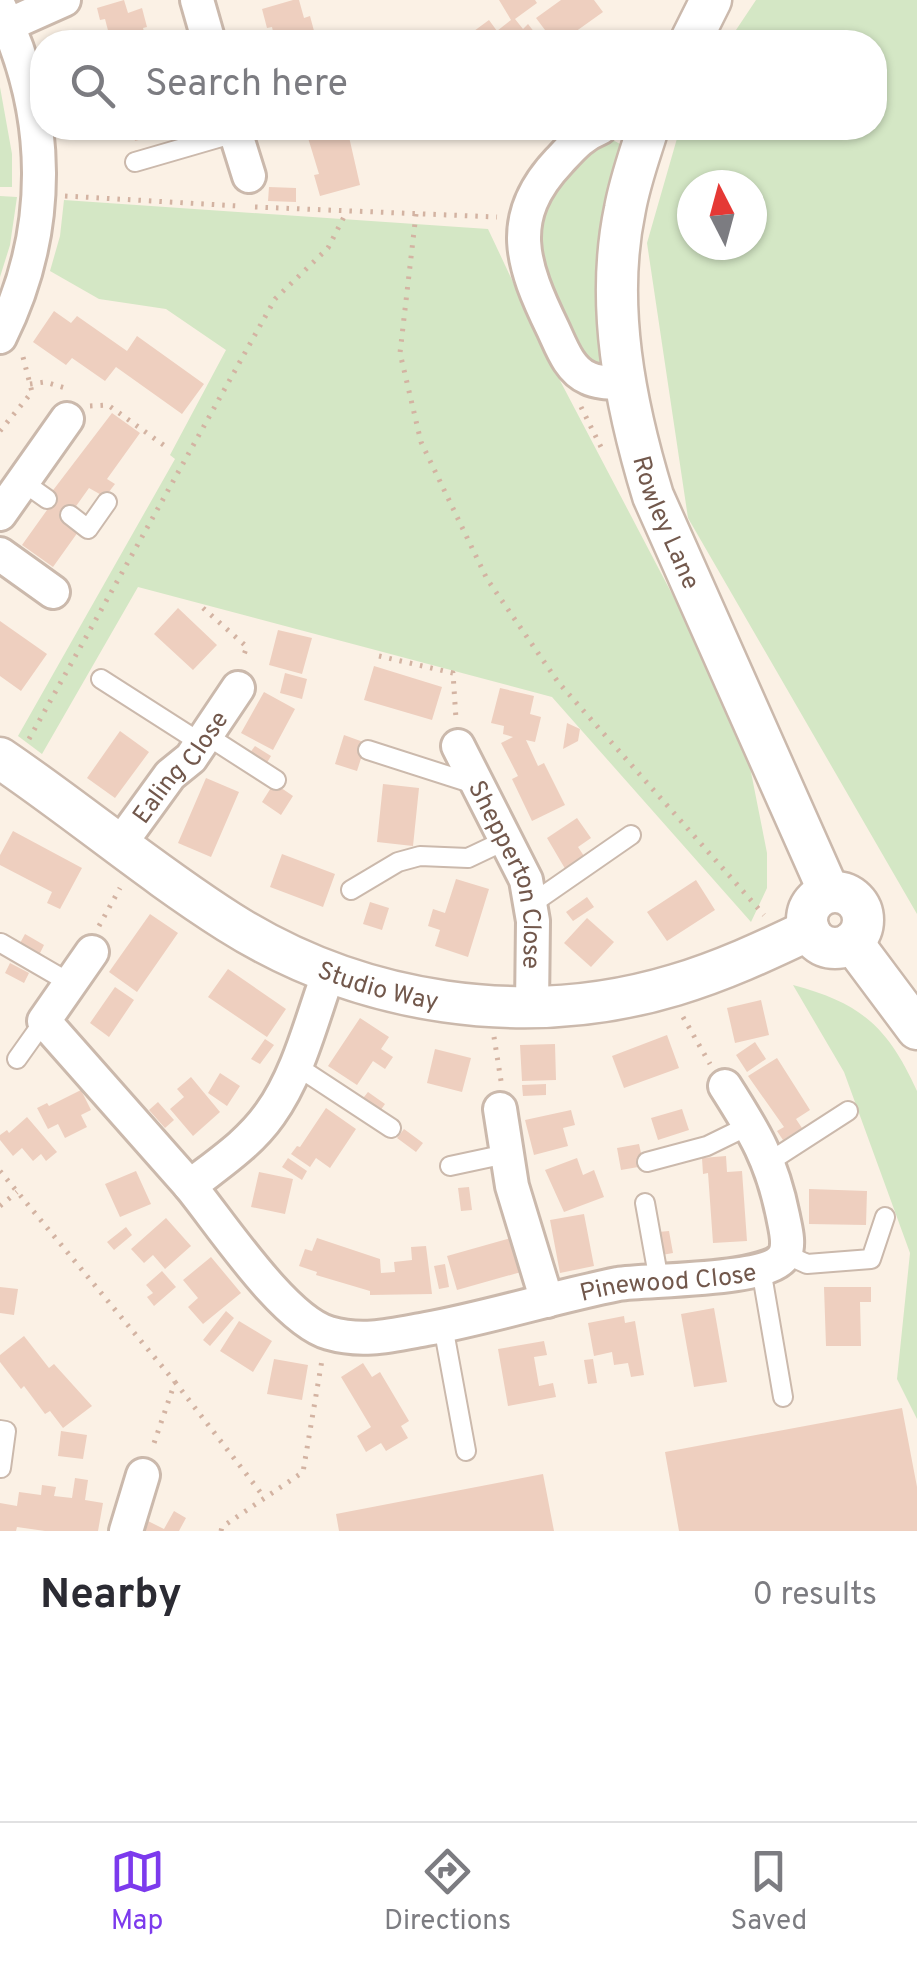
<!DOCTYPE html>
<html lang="en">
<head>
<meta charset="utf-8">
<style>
  body { margin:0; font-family:Overpass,sans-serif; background:#f2f2f3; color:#2b2b33 }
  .compass { position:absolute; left:677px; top:170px; width:90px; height:90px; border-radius:50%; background:#fff; box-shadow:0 2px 8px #0004; rotate:354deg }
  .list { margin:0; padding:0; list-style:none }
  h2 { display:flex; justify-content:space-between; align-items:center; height:130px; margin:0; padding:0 40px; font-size:42px }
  h2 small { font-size:32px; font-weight:400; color:#7c7c81 }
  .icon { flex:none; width:55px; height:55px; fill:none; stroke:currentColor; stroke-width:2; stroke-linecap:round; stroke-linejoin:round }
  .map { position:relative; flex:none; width:917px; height:1531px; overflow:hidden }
  .search { position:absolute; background:#fff; box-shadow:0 2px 8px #0004; left:30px; right:30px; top:30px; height:110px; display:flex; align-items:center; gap:25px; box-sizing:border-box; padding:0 35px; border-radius:40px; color:#7c7c81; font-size:38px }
  .sheet { height:290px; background:#fff }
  nav { display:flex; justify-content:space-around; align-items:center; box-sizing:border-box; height:140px; border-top:2px solid #e1e1e2; background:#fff; font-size:28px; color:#7c7c81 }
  nav a { display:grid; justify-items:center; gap:5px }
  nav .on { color:#7c3aed }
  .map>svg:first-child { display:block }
  .green { fill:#d4e7c5; fill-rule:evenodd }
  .building { fill:#eecfbf }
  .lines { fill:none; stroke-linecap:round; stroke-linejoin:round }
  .service-casing { stroke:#cbb9ac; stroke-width:22 }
  .minor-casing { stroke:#cbb9ac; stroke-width:38 }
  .tertiary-casing { stroke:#cbb9ac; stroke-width:45 }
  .path { stroke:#d3b3a2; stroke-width:5; stroke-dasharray:2.5 8; stroke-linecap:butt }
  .service { stroke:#fff; stroke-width:18 }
  .minor { stroke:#fff; stroke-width:32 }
  .tertiary { stroke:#fff; stroke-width:40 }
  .labels { text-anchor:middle; stroke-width:10; stroke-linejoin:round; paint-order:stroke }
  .street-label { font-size:25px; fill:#72584c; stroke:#fef6eb }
</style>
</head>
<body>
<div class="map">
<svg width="917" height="1531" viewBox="0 0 917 1531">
  <rect width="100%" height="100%" fill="#fbf1e5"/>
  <!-- green -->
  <path class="green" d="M756,0H917V914L688,518L647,243L680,128H874V42H728ZM752,185V245H692V185Z
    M0,87L12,154V187H0Z
    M609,138L622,145L624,153L604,362L588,363L581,354L544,276L536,221L543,202L594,143Z
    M0,196L17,197L10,245L0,277Z
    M64,200L488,229L555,371L704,655L749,762L767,853V888L751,922L552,697L138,587L42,754L18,736L175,459L170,455L226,350L166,309L99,299L50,271L60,236Z
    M793,985C861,1003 888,1027 917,1091V1419L897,1379L910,1253L844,1072Z"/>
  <!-- building -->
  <path class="building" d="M124,0L128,13L142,8L147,27L143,28L147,42H106L105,40L110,38L105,19L100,20L97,8Z
    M293,0H299L304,18L310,16L317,42H262L261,39L274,36L272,27L267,28L262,9Z
    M499,0H535L537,3L515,19L523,29L528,24L542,42H459L489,20L497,31L511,20Z
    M561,0H594L603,12L561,42H554L536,18Z
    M131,128H172L173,131L135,141Z
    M305,128H347L360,185L320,196L314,175L319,174Z
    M269,187L296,188V202L268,201Z
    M54,311L71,323L77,316L127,351L137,336L204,384L182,414L116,367L105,381L72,358L66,365L33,342Z
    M112,413L140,433L107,479L115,484L105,497L89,488L64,523L78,532L53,567L22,545L47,510L41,506Z
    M178,608L217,645L193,670L154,634Z
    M0,621L47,654L21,691L0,676Z
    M278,630L312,638L302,674L269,665Z
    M374,666L442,687L432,720L364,700Z
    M285,673L307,679L302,699L280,693Z
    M500,688L534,696L530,714L541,717L535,742L526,740L538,766L544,763L565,805L532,821L512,779L518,776L501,743L513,737L503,734L504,726L491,723Z
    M264,692L295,709L273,750L241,733Z
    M567,723L580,729L578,741L563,749Z
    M120,731L149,752L115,798L87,778Z
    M344,735L366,743L357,771L335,764Z
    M255,746L271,756L265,766L249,754Z
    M206,778L239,792L211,857L178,843Z
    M274,783L293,796L281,815L262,802Z
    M383,784L419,788L413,846L377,842Z
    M577,818L591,838L578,847L586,859L567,872L547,838Z
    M13,831L82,868L60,909L47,903L52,892L0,865V855Z
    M282,854L335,874L323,907L270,887Z
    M456,879L489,889L468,957L435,946L440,930L428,926L433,909L445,913Z
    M696,880L715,910L667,941L647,912Z
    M587,897L594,907L573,921L566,912Z
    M370,902L389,908L382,930L363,924Z
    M150,914L178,933L137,992L109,972Z
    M587,918L614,942L591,967L564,943Z
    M25,934L44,945L39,955L19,945Z
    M10,963L29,973L24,983L5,973Z
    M228,969L286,1009L267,1037L208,997Z
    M115,987L134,1000L109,1037L90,1023Z
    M761,1000L769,1035L735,1043L727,1008Z
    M360,1018L389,1037L381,1049L393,1057L385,1069L373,1061L357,1085L328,1066Z
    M667,1035L679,1068L624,1088L612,1056Z
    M265,1039L274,1045L260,1064L251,1059Z
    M755,1042L766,1059L747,1072L736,1055Z
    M555,1044L556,1080L522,1081L520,1045Z
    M435,1049L471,1058L462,1092L427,1083Z
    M777,1058L810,1110L796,1119L802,1128L783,1140L777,1131L784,1127L748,1076Z
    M220,1073L240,1086L227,1106L208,1093Z
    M191,1077L220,1112L193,1136L170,1109L184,1097L177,1089Z
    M546,1084V1095L523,1096L522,1085Z
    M81,1090L91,1110L81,1115L87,1127L65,1138L58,1124L48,1129L37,1108L47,1103L49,1106Z
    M368,1092L385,1104L378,1114L360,1102Z
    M158,1102L174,1120L165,1128L149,1110Z
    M326,1108L356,1129L330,1168L316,1158L310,1167L291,1154L297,1146L300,1147Z
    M682,1109L689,1130L658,1140L651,1118Z
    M571,1110L575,1125L563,1128L568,1146L534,1155L525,1120Z
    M27,1117L57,1152L46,1161L41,1154L33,1161L22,1148L13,1156L0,1140V1135L7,1130L9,1133Z
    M404,1129L423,1143L416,1152L397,1138Z
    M639,1144L644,1166L621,1170L617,1148Z
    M726,1156L727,1172L742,1171L747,1241L713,1243L708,1173L703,1174L702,1158Z
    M288,1158L307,1171L302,1180L282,1167Z
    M577,1158L583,1175L594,1170L604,1197L564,1212L545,1170Z
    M136,1171L151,1204L120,1217L105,1184Z
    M259,1172L293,1179L285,1214L251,1207Z
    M469,1187L472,1210L461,1211L458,1188Z
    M809,1189L867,1191L866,1225L809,1224Z
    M584,1214L594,1266L560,1273L550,1220Z
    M166,1218L191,1246L165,1269L153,1255L144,1263L131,1249Z
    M126,1227L132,1235L114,1250L107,1242Z
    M669,1231L673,1253L662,1255L658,1232Z
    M317,1238L380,1259L381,1273L395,1272L394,1262L412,1260L411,1247L426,1246L432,1294L370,1295V1291L316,1275L317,1272L299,1266L305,1249L312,1251Z
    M511,1238L521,1272L457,1290L447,1256Z
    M211,1257L241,1293L203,1324L188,1307L198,1298L183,1280Z
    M445,1264L449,1287L439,1289L434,1266Z
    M162,1271L176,1287L154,1306L147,1297L153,1293L146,1285Z
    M0,1287L18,1289L14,1315L0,1313Z
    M824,1287H871V1302H860L861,1346H826Z
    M714,1308L727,1382L694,1387L681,1314Z
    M226,1311L234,1318L210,1346L203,1340Z
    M624,1316L625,1323L635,1321L644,1375L631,1377L628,1363L614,1365L612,1352L594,1356L588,1323Z
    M239,1321L272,1341L253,1372L220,1351Z
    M24,1336L49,1368L54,1364L92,1406L63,1428L50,1411L45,1414L24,1386L21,1389L0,1362V1355Z
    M544,1341L547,1355L534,1357L539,1386L553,1383L556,1397L508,1406L498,1349Z
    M274,1359L308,1365L302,1400L267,1394Z
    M593,1359L597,1383L588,1384L584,1360Z
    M363,1363L372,1377L380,1372L409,1421L401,1426L408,1438L386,1451L381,1443L366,1452L357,1436L371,1427L341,1377Z
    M902,1408L917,1487V1531H679L665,1452Z
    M61,1431L87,1435L83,1459L58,1456Z
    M543,1474L554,1531H339L336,1514Z
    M75,1478L88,1480L85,1500L103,1503L98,1531H45L17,1527L16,1531H0V1503L17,1506L19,1492L41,1495L42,1485L56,1487L54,1496L72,1498Z
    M174,1511L186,1518L179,1531H142L148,1521L164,1529Z"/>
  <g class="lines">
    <defs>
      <path id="service" d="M135,162L235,133
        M23,482L47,499
        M70,515L88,529L107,502
        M101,679L201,743
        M206,735L276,780
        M368,750L477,785
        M351,890L398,862L420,856L468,858L506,840
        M530,905L631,835
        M1,943L70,983
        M17,1059L44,1021
        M295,1065L391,1128
        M647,1162L707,1146L750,1125
        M769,1162L848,1111
        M450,1166L506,1154
        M645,1203L659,1281
        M785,1254L807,1264L871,1259L885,1217
        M761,1269L783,1397
        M443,1326L466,1451
        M0,1430L6,1431L1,1468"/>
      <g id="minor">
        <path d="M197,0L209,42"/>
        <path d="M0,8C51,114 53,231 0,337"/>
        <path d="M8,25L64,0"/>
        <path d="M234,128L249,176"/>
        <path d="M600,128C582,135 572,147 559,161C505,218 522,265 553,329C561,346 569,370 588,378C598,383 614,383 626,384"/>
        <path d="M0,514L67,419"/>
        <path d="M0,554L53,592"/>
        <path id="s1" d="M458,746L526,880L533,921L532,1007"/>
        <path id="s2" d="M120,844L170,775L191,758L238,688"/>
        <path d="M92,952L44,1021L190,1186"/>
        <path id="s3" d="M329,972C312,1018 299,1074 270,1114C249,1144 218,1164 190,1186C221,1224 284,1320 329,1333C363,1343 393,1335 426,1329C491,1317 553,1297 618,1284C648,1279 773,1282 785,1254C790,1243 785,1227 783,1216C772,1161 755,1133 725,1086"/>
        <path d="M500,1109L512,1186L547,1301"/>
        <path d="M126,1531L143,1475"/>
      </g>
      <g id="tertiary">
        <path d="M690,42L711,0"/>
        <path id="s4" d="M648,128C640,154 630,181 625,209C605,304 625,404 653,496L829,892"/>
        <path id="s5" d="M0,758C78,811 150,872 229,922C360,1005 526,1030 675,985C722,971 765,951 809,930"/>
        <circle cx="835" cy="920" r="28"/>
        <path d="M852,942L917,1029"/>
      </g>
    </defs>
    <!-- service casing -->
    <use href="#service" class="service-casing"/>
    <!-- minor casing -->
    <use href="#minor" class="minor-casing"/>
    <!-- tertiary casing -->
    <use href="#tertiary" class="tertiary-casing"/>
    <!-- path -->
    <path class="path" d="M65,196L239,206
      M255,207L497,217
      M416,214L400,353L421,442L487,579L558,682L764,915
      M30,384L45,382L65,388
      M90,406L108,405L169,449
      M581,407L603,451
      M0,431L32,392L23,357
      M203,608L247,647L242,659
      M379,656L453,673L456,719
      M29,739L275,299L328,248L347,211
      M99,926L120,888
      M683,1017L710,1064
      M494,1037L501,1081
      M0,1171L175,1382L152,1449
      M0,1206L17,1192
      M175,1382L264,1497
      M221,1531L222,1527L303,1472L322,1360"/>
    <!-- service -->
    <use href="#service" class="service"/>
    <!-- minor -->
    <use href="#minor" class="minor"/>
    <!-- tertiary -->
    <use href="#tertiary" class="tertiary"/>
  </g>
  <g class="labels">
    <!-- street labels -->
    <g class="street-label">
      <text dy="9" stroke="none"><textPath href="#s4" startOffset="405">Rowley Lane</textPath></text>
      <text dy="9" stroke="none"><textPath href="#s2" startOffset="98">Ealing Close</textPath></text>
      <text dy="9" stroke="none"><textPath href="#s1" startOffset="140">Shepperton Close</textPath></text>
      <text dy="9" stroke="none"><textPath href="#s5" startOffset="445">Studio Way</textPath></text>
      <text dy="9" stroke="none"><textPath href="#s3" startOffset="812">Pinewood Close</textPath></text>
    </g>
  </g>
</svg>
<svg class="compass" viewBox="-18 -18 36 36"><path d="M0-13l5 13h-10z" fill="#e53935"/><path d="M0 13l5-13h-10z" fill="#7c7c81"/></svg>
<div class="search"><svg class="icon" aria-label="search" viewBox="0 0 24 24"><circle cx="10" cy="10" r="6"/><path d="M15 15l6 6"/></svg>Search here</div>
</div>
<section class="sheet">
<h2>Nearby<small>0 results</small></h2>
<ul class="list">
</ul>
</section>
<nav>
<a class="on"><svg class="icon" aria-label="map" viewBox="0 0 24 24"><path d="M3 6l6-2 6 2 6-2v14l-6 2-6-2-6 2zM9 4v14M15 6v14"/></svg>Map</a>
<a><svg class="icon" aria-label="directions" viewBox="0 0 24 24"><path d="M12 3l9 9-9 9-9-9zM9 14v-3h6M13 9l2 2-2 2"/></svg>Directions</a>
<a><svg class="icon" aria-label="saved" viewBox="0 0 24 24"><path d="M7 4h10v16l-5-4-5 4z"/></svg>Saved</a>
</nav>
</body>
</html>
